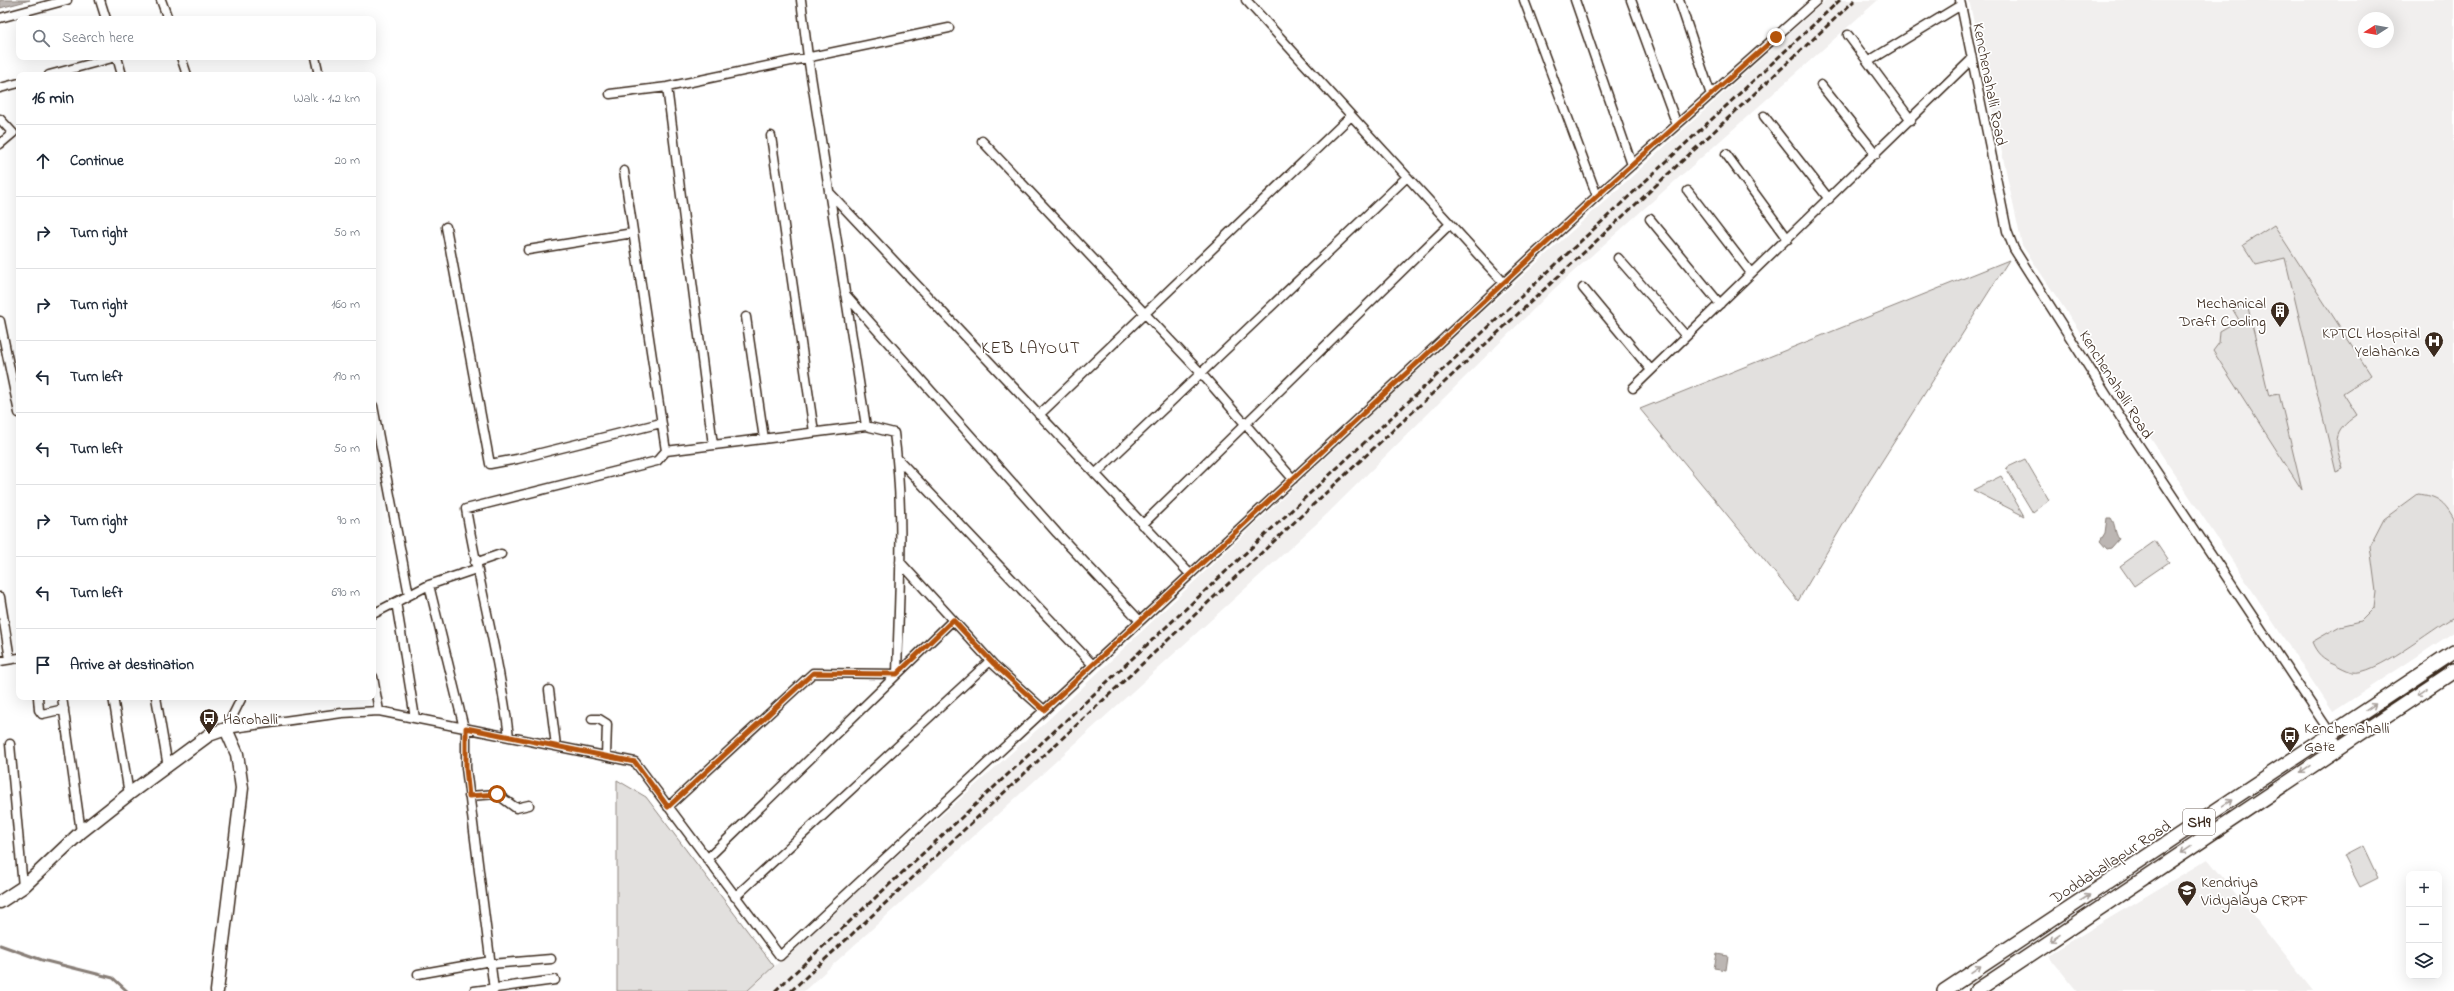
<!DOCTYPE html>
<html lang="en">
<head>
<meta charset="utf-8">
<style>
  body { margin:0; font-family:"Indie Flower",sans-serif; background:#f2f2f3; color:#1f2937 }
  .controls { position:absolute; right:12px; bottom:12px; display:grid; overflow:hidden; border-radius:8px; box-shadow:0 4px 16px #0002 }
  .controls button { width:36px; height:36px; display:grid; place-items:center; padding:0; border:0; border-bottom:1px solid #e0e1e3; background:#fff; color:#1f2937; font:20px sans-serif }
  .compass { position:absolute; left:2358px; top:12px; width:36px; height:36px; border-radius:50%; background:#fff; box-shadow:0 4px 16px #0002; rotate:259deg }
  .stop { position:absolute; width:12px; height:12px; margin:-9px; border:3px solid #b45309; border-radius:50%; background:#fff }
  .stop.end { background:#b45309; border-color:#fff; box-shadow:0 1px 4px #0008 }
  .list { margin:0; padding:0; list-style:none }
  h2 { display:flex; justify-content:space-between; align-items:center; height:52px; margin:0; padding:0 16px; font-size:17px }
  h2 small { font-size:13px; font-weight:400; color:#747a83 }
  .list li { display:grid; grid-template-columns:26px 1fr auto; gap:12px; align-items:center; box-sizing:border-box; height:72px; padding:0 16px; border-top:1px solid #e0e1e3 }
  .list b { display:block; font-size:15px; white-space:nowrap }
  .list em { font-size:13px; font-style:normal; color:#747a83 }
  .icon { flex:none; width:22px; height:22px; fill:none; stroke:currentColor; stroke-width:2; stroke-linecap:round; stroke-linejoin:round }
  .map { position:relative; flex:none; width:2454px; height:991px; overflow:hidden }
  .search { position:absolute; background:#fff; box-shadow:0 4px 16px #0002; left:16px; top:16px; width:360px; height:44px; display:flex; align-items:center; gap:10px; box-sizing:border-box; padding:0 14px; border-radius:8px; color:#747a83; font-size:15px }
  .panel { position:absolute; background:#fff; box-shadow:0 4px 16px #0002; left:16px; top:72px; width:360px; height:628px; border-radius:8px }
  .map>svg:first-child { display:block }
  .built { fill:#f1efee; fill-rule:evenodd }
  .green { fill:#e2e0de; stroke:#8e857e }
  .water { fill:#bcb6b3; stroke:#887e77 }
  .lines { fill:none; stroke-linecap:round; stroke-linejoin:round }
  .stream { stroke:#887e77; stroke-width:3 }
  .street-casing { stroke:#3b2a1e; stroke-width:11 }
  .secondary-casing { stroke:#3b2a1e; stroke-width:15 }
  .primary-casing { stroke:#3b2a1e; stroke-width:16 }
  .street { stroke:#fff; stroke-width:8 }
  .secondary { stroke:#fff; stroke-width:12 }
  .primary { stroke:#fff; stroke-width:13 }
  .rail { stroke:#3b2a1e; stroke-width:3; stroke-dasharray:6 3; stroke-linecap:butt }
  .oneway { stroke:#a79f9a }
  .route { stroke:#b45309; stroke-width:5 }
  .labels { text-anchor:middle; stroke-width:3.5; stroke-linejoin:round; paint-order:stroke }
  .shield { fill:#fff; stroke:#766a62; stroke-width:1 }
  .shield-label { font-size:15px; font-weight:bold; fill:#3b2a1e }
  .street-label { font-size:16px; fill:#3b2a1e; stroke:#fff }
  .poi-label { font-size:16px; fill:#3b2a1e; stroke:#fff; text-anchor:start }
  .neighbourhood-label { font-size:17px; letter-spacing:1px; fill:#3b2a1e; stroke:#fff }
</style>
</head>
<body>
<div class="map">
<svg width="2454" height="991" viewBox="0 0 2454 991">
  <rect width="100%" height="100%" fill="#fff"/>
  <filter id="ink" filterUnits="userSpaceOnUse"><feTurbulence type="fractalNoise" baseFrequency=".025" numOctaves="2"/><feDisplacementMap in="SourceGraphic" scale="8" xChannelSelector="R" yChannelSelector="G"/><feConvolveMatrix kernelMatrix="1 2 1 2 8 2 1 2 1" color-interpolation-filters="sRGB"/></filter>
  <g filter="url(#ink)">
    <!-- built -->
    <path class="built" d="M1826,0H1878L1554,289L1325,516L804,991H747L1049,719L1396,391Z
      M1969,0H2454V632L2333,712L2022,245ZM2364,18H2388V42H2364Z
      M2208,859L2313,991H2077L2048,955Z"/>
    <!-- green -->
    <path class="green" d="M2274,225L2371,375L2343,393L2357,415C2331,433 2335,442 2343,469L2336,472L2285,258L2256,265L2243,245Z
      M2009,260L1860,496L1798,601L1640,409Z
      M2247,303L2269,396L2279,394L2302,490L2213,351L2219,343L2220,331L2239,320L2233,310Z
      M2025,459L2049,500L2033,513L2006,468Z
      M2001,476L2024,516L1973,490Z
      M2418,494C2437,496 2444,501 2454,519V617C2433,628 2374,677 2352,672C2346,670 2340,667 2335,664C2323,659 2317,654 2312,642L2340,626L2361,621L2374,608L2376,592L2370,546L2384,519Z
      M2155,541L2169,562L2134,586L2120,566Z
      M617,780L646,797L774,966L747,991H617Z
      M2363,846L2378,878L2360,887L2344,856Z"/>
    <!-- water -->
    <path class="water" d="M0,0H30L0,8Z
      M2107,518H2111C2116,525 2114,532 2119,539L2111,548L2107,549L2100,541L2105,533Z
      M1717,954L1728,956L1726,970L1714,968Z"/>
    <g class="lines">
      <!-- stream -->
      <path class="stream" d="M0,945L42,960L113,978L127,991"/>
      <defs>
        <path id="street" d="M100,0L106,19
          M161,0L168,19
          M801,0L808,57L866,426
          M1246,0L1504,283
          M1524,0L1597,196
          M1575,0L1632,165
          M1631,0L1677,125
          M1679,0L1711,95
          M1960,0L2007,231L2014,249L2130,432L2339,746
          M0,18L67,0
          M1848,35L1911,120
          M117,57L122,75
          M181,57L187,75
          M315,57L319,75
          M1869,61L1961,5
          M49,75L116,57
          M1821,85L1876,154
          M667,87L713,445
          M0,88L19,83
          M610,94L667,87L949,28
          M1764,116L1829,199
          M0,119L13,133L0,144
          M771,136L814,432
          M982,141L1200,372L1293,479
          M1726,154L1788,239
          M624,171L666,451
          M1688,191L1751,273
          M829,192L1190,574
          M1650,219L1720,304
          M446,227L490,464L517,459L661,423
          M528,250L633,233
          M1618,258L1686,336
          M1583,288L1651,370
          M845,294L1057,533L1140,621
          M746,317L764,439
          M0,321L19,413
          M1633,388L1972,59
          M373,406L409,595
          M1039,415L1351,116
          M897,458L1093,665
          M1095,474L1407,177
          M1142,525L1450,224
          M900,562L993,664L1044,710
          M475,563L501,554
          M429,585L464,728
          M0,597L10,659
          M396,602L415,718
          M373,614L429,585L476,569
          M0,661L19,658
          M373,677L379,711
          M549,690L556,746
          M38,697L39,710L42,714L64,709
          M62,697L81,832
          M113,697L129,794
          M156,697L168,767
          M592,719H599L607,724L606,756
          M466,728V768L494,990
          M226,729L342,713L379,711L635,762L780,956L1597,196L1817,0
          M226,729L242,697
          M509,737C500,660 479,585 466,509L657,461L666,451L866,426L894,433C905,513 899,595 897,674L813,673L668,807
          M10,744L23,887
          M469,796L497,794L516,808L529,805
          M707,859L953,620
          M735,897L990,661
          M491,964L551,959
          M418,974L491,961
          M474,991L555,980"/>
        <path id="secondary" d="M0,902L23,887L81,832L129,794L209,735L226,729L237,754L242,788L217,991"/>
        <path id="primary" d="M1944,991L2454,652
          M1976,991L2454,671"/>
      </defs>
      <!-- street casing -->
      <use href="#street" class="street-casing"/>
      <!-- secondary casing -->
      <use href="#secondary" class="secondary-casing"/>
      <!-- primary casing -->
      <use href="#primary" class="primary-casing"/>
      <!-- street -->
      <use href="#street" class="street"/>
      <!-- secondary -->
      <use href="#secondary" class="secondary"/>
      <!-- primary -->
      <use href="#primary" class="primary"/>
      <!-- rail -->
      <path class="rail" d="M775,991L1840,0
        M791,991L1855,0"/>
    </g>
    <!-- one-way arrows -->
    <defs><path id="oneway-shaft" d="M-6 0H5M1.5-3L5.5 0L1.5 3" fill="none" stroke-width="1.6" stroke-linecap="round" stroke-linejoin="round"/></defs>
    <g class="oneway">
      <use href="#oneway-shaft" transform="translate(2422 692) rotate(146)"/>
      <use href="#oneway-shaft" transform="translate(2371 707) rotate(-34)"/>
      <use href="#oneway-shaft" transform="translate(2305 769) rotate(145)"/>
      <use href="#oneway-shaft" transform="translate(2228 803) rotate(-33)"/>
      <use href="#oneway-shaft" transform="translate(2186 850) rotate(146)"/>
      <use href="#oneway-shaft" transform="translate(2085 898) rotate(-33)"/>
      <use href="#oneway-shaft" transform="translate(2055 938) rotate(146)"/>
      <use href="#oneway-shaft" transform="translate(1976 969) rotate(-34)"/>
    </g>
  </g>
  <g class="lines" filter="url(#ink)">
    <!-- route -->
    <path class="route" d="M497,794L469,796L466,768V728L635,762L668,807L813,673L897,674L953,620L994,664L1044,710L1597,196L1776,37"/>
  </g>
  <!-- icons -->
  <defs>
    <symbol id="building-pin" viewBox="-11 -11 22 30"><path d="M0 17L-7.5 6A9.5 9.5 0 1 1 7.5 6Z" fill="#3b2a1e" stroke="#fff"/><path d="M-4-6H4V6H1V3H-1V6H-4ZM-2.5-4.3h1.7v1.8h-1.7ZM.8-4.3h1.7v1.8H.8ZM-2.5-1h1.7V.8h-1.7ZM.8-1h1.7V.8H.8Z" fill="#fff"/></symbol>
    <symbol id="hospital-pin" viewBox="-11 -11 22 30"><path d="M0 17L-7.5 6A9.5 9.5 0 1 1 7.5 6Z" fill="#3b2a1e" stroke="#fff"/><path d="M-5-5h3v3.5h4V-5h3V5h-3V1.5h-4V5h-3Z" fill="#fff"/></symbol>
    <symbol id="bus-pin" viewBox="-11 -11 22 30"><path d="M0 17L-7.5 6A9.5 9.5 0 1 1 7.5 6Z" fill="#3b2a1e" stroke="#fff"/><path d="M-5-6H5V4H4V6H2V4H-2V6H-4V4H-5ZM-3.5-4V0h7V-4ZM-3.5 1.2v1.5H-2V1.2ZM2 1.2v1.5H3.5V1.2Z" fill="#fff"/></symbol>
    <symbol id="school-pin" viewBox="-11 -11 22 30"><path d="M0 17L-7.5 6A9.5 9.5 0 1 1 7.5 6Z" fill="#3b2a1e" stroke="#fff"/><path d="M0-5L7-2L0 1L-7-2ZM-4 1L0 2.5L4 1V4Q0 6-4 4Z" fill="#fff"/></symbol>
  </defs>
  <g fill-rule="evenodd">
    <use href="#building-pin" x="2269" y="300" width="22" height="30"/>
    <use href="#hospital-pin" x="2423" y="330" width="22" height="30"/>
    <use href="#bus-pin" x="198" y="707" width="22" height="30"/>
    <use href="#bus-pin" x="2279" y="725" width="22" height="30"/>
    <use href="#school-pin" x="2176" y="879" width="22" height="30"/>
  </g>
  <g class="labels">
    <!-- shield labels -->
    <rect class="shield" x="2183" y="809" width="32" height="26" rx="3"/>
    <g class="shield-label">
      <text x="2199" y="827">SH9</text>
    </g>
    <!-- street labels -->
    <g class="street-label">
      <text transform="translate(1991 84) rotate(79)" y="6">Kenchenahalli Road</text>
      <text transform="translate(2117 384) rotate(58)" y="6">Kenchenahalli Road</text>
      <text transform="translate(2110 861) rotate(-33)" y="6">Doddaballapur Road</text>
    </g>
    <!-- poi labels -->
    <g class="poi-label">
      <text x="2266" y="308" text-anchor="end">Mechanical<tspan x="2266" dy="18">Draft Cooling</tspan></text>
      <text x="2420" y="338" text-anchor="end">KPTCL Hospital<tspan x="2420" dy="18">Yelahanka</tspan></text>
      <text x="223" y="724">Harohalli</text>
      <text x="2304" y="733">Kenchenahalli<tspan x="2304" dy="18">Gate</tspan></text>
      <text x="2201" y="887">Kendriya<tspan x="2201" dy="18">Vidyalaya CRPF</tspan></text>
    </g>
    <!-- neighbourhood labels -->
    <g class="neighbourhood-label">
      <text x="1031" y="353">KEB LAYOUT</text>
    </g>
  </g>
</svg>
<div class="controls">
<button>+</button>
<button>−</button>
<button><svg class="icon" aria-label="layers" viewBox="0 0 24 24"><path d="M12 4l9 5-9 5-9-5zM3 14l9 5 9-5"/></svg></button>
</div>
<svg class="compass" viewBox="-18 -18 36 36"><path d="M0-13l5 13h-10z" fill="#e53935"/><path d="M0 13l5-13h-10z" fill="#747a83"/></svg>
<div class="stop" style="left:497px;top:794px"></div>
<div class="stop end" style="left:1776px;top:37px"></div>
<div class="search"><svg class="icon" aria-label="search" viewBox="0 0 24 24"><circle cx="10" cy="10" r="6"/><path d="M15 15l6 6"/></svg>Search here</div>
<section class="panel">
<h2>16 min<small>Walk · 1.2 km</small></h2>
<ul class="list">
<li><svg class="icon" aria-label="ahead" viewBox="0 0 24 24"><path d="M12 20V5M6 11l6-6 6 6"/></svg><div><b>Continue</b></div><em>20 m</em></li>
<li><svg class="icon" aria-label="right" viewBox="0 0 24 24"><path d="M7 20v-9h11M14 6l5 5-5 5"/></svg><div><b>Turn right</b></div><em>50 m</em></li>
<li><svg class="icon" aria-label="right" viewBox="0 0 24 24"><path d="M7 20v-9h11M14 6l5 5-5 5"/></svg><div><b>Turn right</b></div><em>160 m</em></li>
<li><svg class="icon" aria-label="left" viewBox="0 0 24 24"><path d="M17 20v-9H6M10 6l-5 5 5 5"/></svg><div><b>Turn left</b></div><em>190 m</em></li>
<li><svg class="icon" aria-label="left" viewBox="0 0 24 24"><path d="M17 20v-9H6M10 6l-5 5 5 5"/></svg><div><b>Turn left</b></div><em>50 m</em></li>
<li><svg class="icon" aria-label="right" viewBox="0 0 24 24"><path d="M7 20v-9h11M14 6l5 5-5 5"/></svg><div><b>Turn right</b></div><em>90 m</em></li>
<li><svg class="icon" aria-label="left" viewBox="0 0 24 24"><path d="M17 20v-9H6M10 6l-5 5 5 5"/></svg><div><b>Turn left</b></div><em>690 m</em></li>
<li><svg class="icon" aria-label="arrive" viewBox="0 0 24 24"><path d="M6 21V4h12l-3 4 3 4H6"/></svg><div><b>Arrive at destination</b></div></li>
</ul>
</section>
</div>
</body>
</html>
